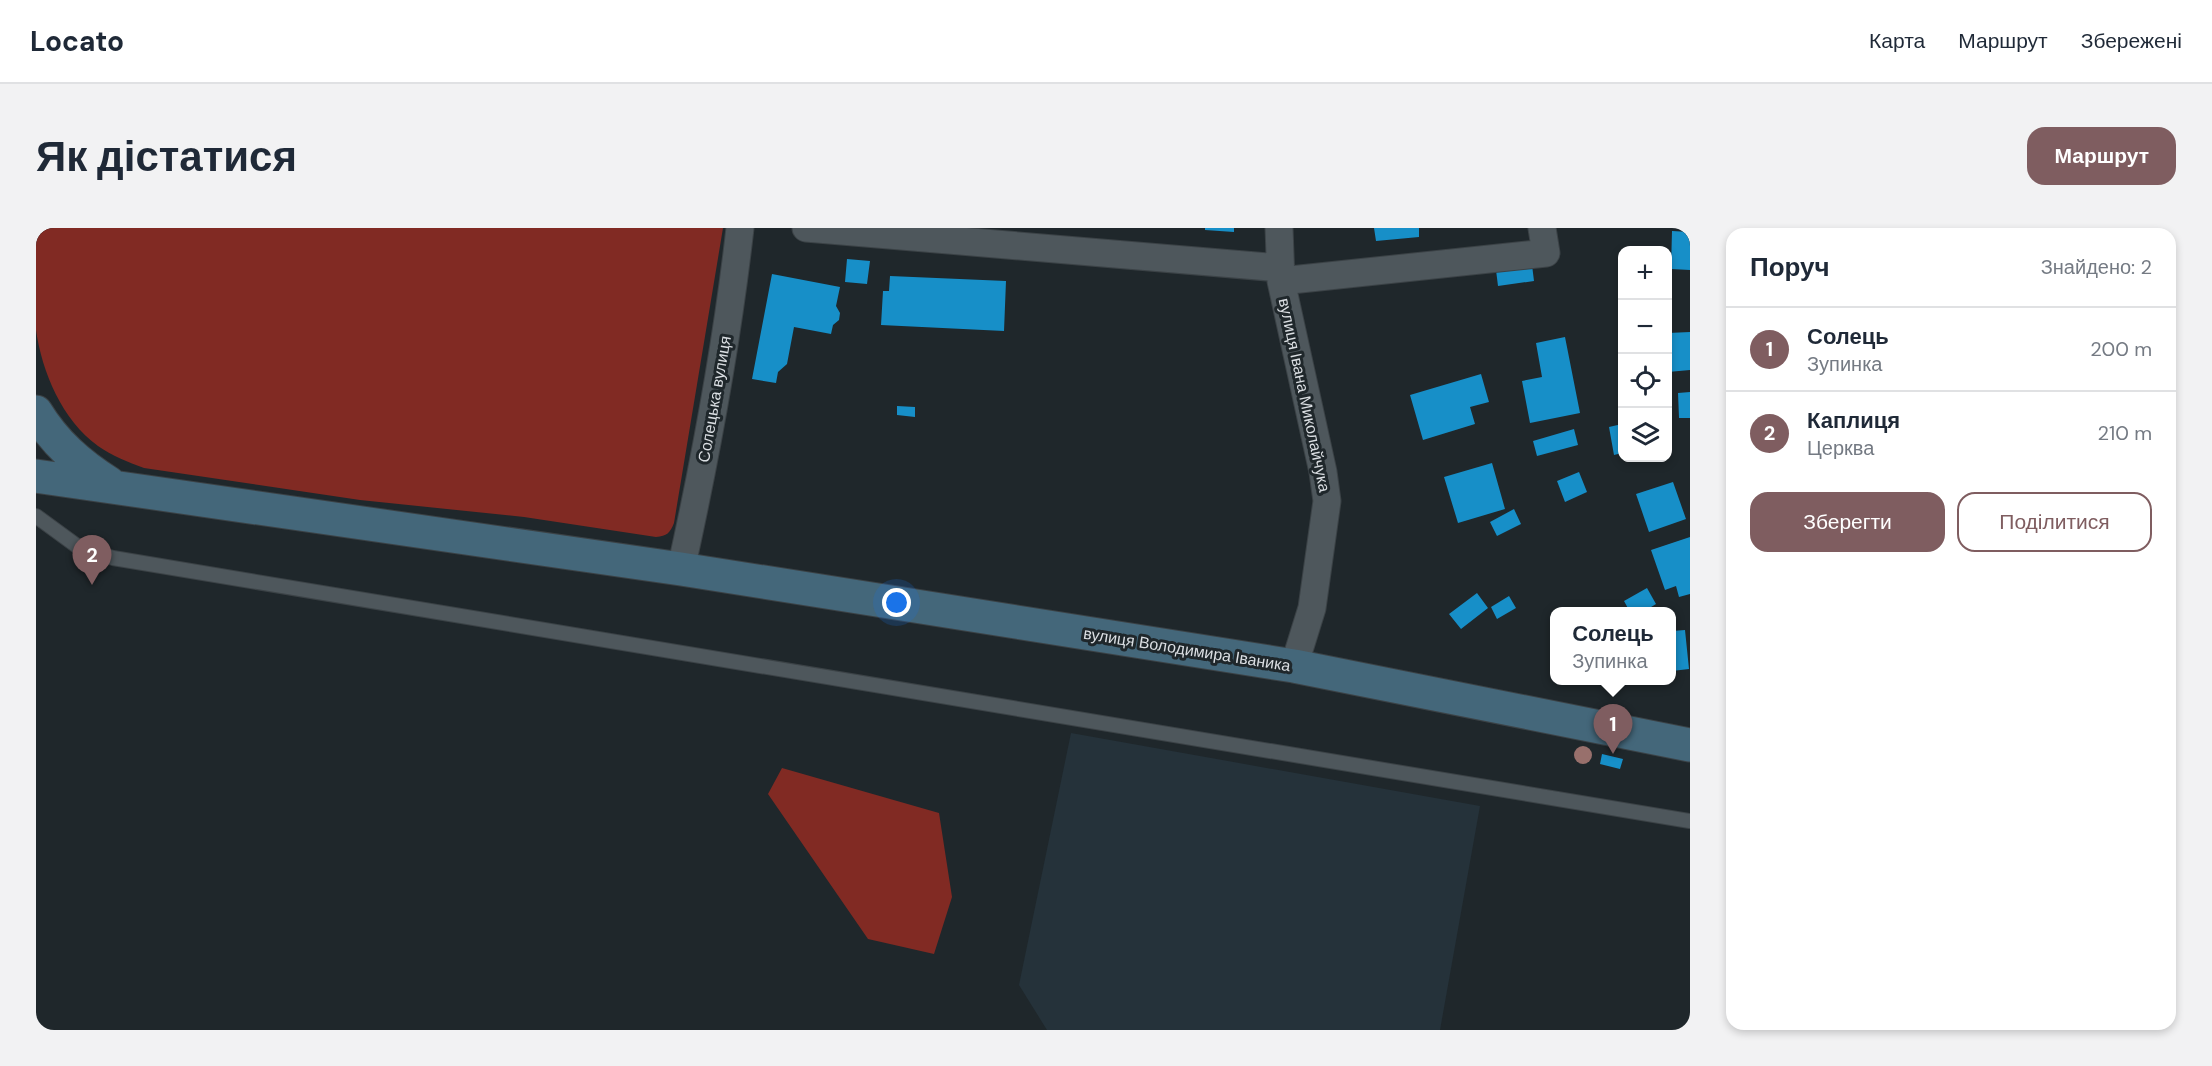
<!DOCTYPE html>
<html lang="uk">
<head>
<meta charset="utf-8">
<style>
  body { margin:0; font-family:"DM Sans",sans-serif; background:#f2f2f3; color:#1f2937 }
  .controls { position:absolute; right:18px; top:18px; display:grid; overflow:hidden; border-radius:12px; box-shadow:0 3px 9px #0003 }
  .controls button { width:54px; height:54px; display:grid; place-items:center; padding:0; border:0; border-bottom:2px solid #e0e1e3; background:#fff; color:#1f2937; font:30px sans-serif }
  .you { position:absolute; left:861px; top:375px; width:21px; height:21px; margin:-15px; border:4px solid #fff; border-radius:50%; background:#1a73e8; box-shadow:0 0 0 9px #1a73e833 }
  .badge { display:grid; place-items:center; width:39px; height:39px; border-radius:50%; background:#7f5d60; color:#fff; font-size:20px; font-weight:700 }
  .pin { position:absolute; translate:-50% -50px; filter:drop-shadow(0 2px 3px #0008) }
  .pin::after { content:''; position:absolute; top:32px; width:21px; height:18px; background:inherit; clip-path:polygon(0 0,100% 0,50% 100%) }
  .popup { position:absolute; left:1514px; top:379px; width:126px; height:78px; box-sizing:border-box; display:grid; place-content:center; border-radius:12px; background:#fff; filter:drop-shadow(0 2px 4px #0005); font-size:20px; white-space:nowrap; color:#747a83 }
  .popup b { font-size:22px; color:#1f2937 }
  .popup::after { content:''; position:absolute; left:50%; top:100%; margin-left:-12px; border:12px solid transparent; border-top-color:#fff }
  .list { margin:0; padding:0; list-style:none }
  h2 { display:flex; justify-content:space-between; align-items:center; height:78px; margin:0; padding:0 24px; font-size:26px }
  h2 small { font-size:20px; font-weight:400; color:#747a83 }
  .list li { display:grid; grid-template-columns:39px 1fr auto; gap:18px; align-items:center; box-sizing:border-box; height:84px; padding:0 24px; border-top:2px solid #e0e1e3 }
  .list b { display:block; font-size:22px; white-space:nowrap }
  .list p { margin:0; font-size:20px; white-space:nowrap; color:#747a83 }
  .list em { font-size:20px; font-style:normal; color:#747a83 }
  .actions { display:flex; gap:12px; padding:18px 24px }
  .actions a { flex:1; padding:14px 0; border:2px solid #7f5d60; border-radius:18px; text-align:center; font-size:21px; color:#7f5d60 }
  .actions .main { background:#7f5d60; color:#fff }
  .icon { flex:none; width:33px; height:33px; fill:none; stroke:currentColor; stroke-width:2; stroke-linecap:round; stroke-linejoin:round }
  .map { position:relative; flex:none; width:1654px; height:802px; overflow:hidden; border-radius:18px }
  header { display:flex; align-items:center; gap:36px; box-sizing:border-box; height:84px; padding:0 30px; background:#fff; border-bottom:2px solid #e0e1e3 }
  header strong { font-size:28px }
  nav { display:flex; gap:33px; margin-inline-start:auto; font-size:21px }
  .intro { display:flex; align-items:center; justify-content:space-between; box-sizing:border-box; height:144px; padding:0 36px }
  h1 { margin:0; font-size:42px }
  .button { padding:15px 27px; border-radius:18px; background:#7f5d60; color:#fff; font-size:21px; font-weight:700 }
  main { display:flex; gap:36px; padding:0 36px }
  aside { flex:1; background:#fff; border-radius:18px; box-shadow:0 3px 9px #0003 }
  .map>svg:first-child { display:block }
  .built { fill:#25323a }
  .green { fill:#812a23 }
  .building { fill:#178fc8 }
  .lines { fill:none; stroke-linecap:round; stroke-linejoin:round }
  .service-casing { stroke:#3b4246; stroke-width:16 }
  .minor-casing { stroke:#3b4246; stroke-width:29 }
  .secondary-casing { stroke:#3b4246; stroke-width:35 }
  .service { stroke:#4e575c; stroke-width:14 }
  .minor { stroke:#4e575c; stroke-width:27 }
  .secondary { stroke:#44677a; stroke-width:33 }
  .tree { fill:#98706c }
  .labels { text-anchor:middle; stroke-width:6; stroke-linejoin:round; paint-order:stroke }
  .street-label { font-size:16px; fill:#dbdfe3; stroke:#1f272b }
</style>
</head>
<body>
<header>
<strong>Locato</strong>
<nav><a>Карта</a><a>Маршрут</a><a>Збережені</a></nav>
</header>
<div class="intro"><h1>Як дістатися</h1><a class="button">Маршрут</a></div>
<main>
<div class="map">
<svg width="1654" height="802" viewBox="0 0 1654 802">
  <rect width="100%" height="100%" fill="#1f272b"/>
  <!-- built -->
  <path class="built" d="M1035,505L1444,578L1404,802H1011L983,757Z"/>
  <!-- green -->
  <path class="green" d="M0,0H687L638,295C634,305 631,308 620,309L488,289L324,272L108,240C92,234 76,228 62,218C26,192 6,144 0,102Z
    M746,540L903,585L916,669L898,726L832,711L732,566Z"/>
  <!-- building -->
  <path class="building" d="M1169,0H1198V4L1169,2Z
    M1338,0H1383V9L1340,13Z
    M1636,3L1654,4V42L1635,41Z
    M811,31L834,33L831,56L809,54Z
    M1496,37L1498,53L1462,58L1460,42Z
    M736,46L804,59L800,78L804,85L803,92L797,97L795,106L758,99L751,136L742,144L740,155L716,151Z
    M854,48L970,53L968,103L845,97L847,63H853Z
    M1654,104V142L1632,144V105Z
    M1529,109L1544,185L1494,195L1486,153L1506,149L1500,115Z
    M1445,146L1453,174L1434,179L1439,196L1387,212L1374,167Z
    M1654,164V190H1643L1642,165Z
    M861,178L879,179V189L861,187Z
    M1586,196V225L1578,227L1573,199Z
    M1538,201L1542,217L1501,228L1497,213Z
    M1456,235L1469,281L1422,295L1408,249Z
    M1543,244L1551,264L1529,274L1521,253Z
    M1637,254L1650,291L1613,304L1600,266Z
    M1478,281L1485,296L1461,308L1454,294Z
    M1654,309V366L1643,369L1640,358L1629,362L1615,322Z
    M1611,360L1620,376L1607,384H1594L1588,373Z
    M1441,365L1452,380L1425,401L1413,386Z
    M1473,368L1480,380L1461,391L1455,379Z
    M1649,402L1653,441L1636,443V403Z
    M1566,526L1587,531L1584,541L1564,536Z"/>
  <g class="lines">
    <defs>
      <path id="service" d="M0,288L41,318L77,330L1654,593"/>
      <path id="minor" d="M770,0L1244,40
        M1243,0L1245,53L1287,244L1291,273L1276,380L1258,438
        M1245,53L1510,25L1506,0
        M645,341C670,228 691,115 704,0"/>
      <path id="secondary" d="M0,184C19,215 43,236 73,255
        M0,248L645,341L1258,438L1654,517"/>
    </defs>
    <!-- service casing -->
    <use href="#service" class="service-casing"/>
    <!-- minor casing -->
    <use href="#minor" class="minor-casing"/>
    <!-- secondary casing -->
    <use href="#secondary" class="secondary-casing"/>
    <!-- service -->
    <use href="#service" class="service"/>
    <!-- minor -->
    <use href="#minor" class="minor"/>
    <!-- secondary -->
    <use href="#secondary" class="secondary"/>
  </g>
  <!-- trees -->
  <circle class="tree" cx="1547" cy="527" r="9"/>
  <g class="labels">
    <!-- street labels -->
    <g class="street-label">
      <text transform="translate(1269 167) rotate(78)" y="6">вулиця Івана Миколайчука</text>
      <text transform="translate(678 171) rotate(-80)" y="6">Солецька вулиця</text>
      <text transform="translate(1151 421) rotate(9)" y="6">вулиця Володимира Іваника</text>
    </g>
  </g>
</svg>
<div class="controls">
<button>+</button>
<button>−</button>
<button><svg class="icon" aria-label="locate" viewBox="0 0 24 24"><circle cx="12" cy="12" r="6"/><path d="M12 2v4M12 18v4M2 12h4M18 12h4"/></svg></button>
<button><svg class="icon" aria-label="layers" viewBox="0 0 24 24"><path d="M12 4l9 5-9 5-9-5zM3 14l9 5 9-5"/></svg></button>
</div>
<div class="you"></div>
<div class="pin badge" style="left:1577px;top:526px">1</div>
<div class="popup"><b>Солець</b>Зупинка</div>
<div class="pin badge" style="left:56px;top:357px">2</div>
</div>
<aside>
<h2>Поруч<small>Знайдено: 2</small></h2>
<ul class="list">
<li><span class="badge">1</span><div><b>Солець</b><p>Зупинка</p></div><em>200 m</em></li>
<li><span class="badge">2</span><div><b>Каплиця</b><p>Церква</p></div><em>210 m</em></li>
</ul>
<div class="actions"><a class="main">Зберегти</a><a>Поділитися</a></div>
</aside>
</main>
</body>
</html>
